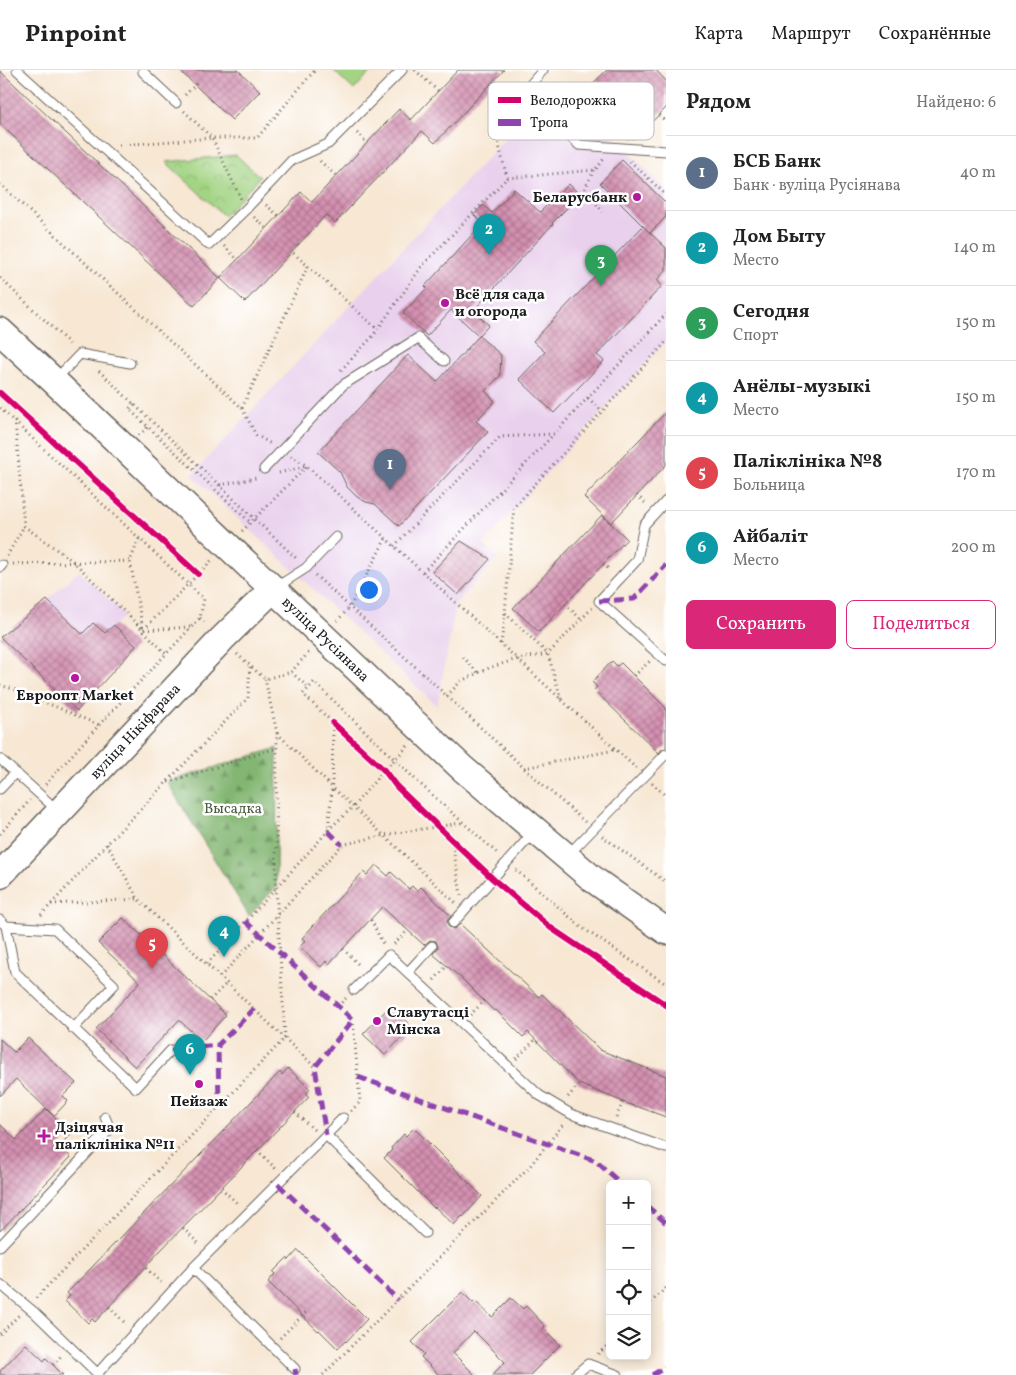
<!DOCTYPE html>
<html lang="ru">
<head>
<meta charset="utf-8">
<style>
  body { margin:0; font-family:Vollkorn,serif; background:#f2f2f2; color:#222 }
  .controls { position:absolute; right:15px; bottom:15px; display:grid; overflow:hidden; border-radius:8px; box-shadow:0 2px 12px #0003 }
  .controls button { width:45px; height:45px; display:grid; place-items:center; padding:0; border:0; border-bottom:1px solid #e0e0e0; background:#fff; color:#222; font:25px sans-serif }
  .you { position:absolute; left:368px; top:519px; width:18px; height:18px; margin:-12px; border:4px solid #fff; border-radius:50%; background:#1a73e8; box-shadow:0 0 0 8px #1a73e833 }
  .badge { display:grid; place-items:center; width:32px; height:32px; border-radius:50%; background:#db2777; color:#fff; font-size:16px; font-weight:700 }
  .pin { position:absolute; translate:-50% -41px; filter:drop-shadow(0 1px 2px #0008) }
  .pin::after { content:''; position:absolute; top:26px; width:18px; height:15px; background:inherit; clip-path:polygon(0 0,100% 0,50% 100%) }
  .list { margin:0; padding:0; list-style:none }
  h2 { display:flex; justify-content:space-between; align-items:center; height:65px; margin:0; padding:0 20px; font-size:21px }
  h2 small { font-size:16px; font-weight:400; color:#767676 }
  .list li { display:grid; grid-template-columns:32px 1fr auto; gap:15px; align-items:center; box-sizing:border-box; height:75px; padding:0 20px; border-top:1px solid #e0e0e0 }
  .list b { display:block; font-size:19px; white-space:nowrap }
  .list p { margin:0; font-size:16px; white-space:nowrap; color:#767676 }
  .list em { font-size:16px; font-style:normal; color:#767676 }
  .actions { display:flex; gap:10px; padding:15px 20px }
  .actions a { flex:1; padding:11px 0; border:1px solid #db2777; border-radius:8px; text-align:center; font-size:18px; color:#db2777 }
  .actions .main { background:#db2777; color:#fff }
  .icon { flex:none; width:28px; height:28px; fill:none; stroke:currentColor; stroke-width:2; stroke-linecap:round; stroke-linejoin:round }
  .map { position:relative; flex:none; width:666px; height:1305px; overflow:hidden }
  header { display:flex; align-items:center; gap:30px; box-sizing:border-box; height:70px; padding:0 25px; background:#fff; border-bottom:1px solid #e0e0e0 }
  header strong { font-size:24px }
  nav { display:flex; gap:28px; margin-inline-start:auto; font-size:18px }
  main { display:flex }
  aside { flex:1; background:#fff }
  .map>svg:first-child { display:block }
  .built { fill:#e9d1ed }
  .green { fill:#a3d483; stroke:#607850 }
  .forest { fill:url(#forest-firs); stroke:#4f6946 }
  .park { fill:url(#park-crowns); stroke:#607850 }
  .building { fill:url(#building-cross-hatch) }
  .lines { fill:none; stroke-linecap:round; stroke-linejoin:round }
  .lane-casing { stroke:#69635c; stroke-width:11 }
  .secondary-casing { stroke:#69635c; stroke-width:29 }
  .path { stroke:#69635c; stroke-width:3; stroke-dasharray:1 4; stroke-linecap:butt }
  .lane { stroke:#fff; stroke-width:9 }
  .secondary { stroke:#fff; stroke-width:26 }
  .quiet { stroke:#8e44ad; stroke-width:5; stroke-dasharray:10 5; stroke-linecap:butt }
  .cycleway-casing { stroke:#fff; stroke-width:9 }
  .cycleway { stroke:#d6006c; stroke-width:6 }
  .poi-dot { fill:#b5179e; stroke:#fff; stroke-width:2 }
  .labels { text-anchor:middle; stroke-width:5; stroke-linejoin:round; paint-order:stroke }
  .poi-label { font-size:15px; font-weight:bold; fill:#1c1c1c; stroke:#fff; text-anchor:start }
  .street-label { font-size:15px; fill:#1c1c1c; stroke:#fff }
  .park-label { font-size:15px; fill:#4b5c40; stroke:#fff }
  .key { fill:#fff; stroke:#bbb; stroke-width:1 }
  .key-label { font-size:14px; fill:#1c1c1c }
</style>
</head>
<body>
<header>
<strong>Pinpoint</strong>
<nav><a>Карта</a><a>Маршрут</a><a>Сохранённые</a></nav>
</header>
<main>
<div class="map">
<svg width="666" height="1305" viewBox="0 0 666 1305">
  <defs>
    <pattern id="forest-firs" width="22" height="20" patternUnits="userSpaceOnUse" patternTransform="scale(1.25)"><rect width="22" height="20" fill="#82b671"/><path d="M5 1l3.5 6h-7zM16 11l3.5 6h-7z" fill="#6a935c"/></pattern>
    <pattern id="park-crowns" width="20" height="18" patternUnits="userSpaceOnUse" patternTransform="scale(1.25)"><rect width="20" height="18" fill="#a3d483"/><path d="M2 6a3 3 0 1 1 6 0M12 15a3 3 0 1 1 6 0" fill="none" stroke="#8cb571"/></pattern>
    <pattern id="building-cross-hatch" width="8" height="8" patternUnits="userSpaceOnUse" patternTransform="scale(1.25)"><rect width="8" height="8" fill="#d490b1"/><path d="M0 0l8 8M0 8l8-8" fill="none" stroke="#ab758f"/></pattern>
  </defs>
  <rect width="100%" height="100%" fill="#fff"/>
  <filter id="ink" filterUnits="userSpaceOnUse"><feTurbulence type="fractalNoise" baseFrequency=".02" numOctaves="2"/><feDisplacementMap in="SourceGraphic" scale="10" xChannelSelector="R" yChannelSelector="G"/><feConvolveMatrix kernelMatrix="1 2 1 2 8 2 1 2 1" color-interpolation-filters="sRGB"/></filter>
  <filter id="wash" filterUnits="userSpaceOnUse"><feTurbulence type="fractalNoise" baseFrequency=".0096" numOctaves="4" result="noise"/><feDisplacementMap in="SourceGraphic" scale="20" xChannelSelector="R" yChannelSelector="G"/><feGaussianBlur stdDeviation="1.12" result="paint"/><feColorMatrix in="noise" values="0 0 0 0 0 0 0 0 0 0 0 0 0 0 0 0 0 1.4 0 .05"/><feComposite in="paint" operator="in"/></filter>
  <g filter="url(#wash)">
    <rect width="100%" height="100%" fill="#f7e7d3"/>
    <!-- built -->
    <path class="built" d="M557,13L666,119V271L483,474L498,488L456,533L437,636L192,405Z
      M79,501L125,545L114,555L136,576L77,641L0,567L47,530Z"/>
    <!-- green -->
    <path class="green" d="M333,0H372L354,20Z"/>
    <!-- forest -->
    <path class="forest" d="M277,678L276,817L249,846L167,712Z"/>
    <!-- park -->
    <path class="park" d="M236,85L260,107L224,146L166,92Z"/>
    <g id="blocks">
      <!-- building -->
      <path class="building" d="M179,0H238L260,21L232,50Z
        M458,0H504L435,73L422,61L335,153L326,145L245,232L220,208L301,122L312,132L399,39L411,50Z
        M607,0H656L666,11V38L634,69L587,19Z
        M0,1L220,208L194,236L0,54Z
        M622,90L666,133V147L650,163L600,113Z
        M569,114L580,125L552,153L553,154L473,241L489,255L479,266L451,240L427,266L403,243L427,218L425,216L483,153L474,145L483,135L492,143L514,119L540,142Z
        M643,156L666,178V200L657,210L662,216L597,285L604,291L554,343L519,309L545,282L533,271Z
        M479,266L501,285L500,306L485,321L495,331L476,351L488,362L399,456L375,434L366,432L357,427L347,417L340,402L318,382L408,285L437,312Z
        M666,342V395L611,453L584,427Z
        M602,445L627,469L539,562L513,538Z
        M461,471L490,489L458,525L432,502Z
        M47,530L82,564L93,553L105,563L114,555L136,576L77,641L0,567Z
        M612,591L617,596L621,593L666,638V678L662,679L659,683L594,620L597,617L592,612Z
        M376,795L388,806L391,802L409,819L412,816L417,821L421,817L451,846L447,851L449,857L454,859L460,854L539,927L542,924L600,980L666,1006V1047L636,1036V1037L579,1014L528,962L523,967L496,940L494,941L461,908L433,884L438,877L436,871L430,870L424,875L382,837L329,894L326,891L321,897L300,877L305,871L302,868L363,802L367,805Z
        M123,848L226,945L202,971L179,950L135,997L96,959L140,912L98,873Z
        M390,936L412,957L385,985L363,964Z
        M28,968L76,1013L63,1026L68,1031L54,1046L16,1009L0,1026V969L14,982Z
        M288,998L310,1019L306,1024L309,1027L159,1182L95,1252L92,1249L88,1253L65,1231L70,1226L67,1223L280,1002L282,1005Z
        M46,1039L72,1063L59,1076L71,1087L0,1161V1054L16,1070Z
        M414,1058L482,1126L463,1147L462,1146L454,1155L435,1137L434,1138L384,1088L392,1080L391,1078L404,1064L406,1066Z
        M298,1180L367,1249L346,1272L345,1271L338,1279L319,1260L318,1261L268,1212L275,1204L273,1202L287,1188L289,1190Z
        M462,1222L473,1233L475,1231L492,1247L511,1228L523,1239L526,1236L545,1256L543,1258L560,1275L530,1305H492L505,1292L474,1261L453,1283L475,1305H439L421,1287L424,1284L412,1272Z
        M26,1274L44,1291L46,1288L63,1305H0V1301Z"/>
    </g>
  </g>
  <g filter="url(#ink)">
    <use href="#blocks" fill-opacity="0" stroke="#69635c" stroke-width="1"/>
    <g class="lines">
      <defs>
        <path id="lane" d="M17,0L209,175L246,139L292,90L328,74L402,0
          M143,0V2L176,33
          M543,0L524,22L579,75L666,81
          M56,309L80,284L130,293
          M264,399L343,315L418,268L444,291
          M666,431L644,455L637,490L599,531L666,591
          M0,497L2,495
          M275,518L306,498L336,467
          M0,689L57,740
          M0,719L15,703
          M568,785L666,684
          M0,850L6,856L15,902L136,1018L171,980
          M453,853L533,763
          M6,856L55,859L114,915L73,959
          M408,902L432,876
          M354,920L389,885L539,1025L571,1044L666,1078
          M326,1065L425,1163
          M0,1176L110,1059L105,1047
          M193,1198L295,1299
          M0,1214L34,1242L99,1305
          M97,1304L193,1198L343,1048
          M575,1305L588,1294L618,1305"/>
        <path id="secondary" d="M0,261L54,311L462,698L594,810L666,861
          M0,805L222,569L273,519"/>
      </defs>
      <!-- lane casing -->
      <use href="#lane" class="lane-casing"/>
      <!-- secondary casing -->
      <use href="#secondary" class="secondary-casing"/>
      <!-- path -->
      <path class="path" d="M415,0L438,21
        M185,25L197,13
        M184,41L212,68L241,129
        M659,45L666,52
        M357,63L367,73
        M119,75L212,68H257L315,0
        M320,91L336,106
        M630,91L666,125
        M594,100L585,119L603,142
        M507,108L493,51L516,30
        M0,114L242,338L256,365L271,374
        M266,135L279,146
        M254,147L267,159
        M224,176L238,190
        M308,196L377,259
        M0,208L72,276
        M341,300L373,266L422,196L507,108L595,100L604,89
        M99,301L297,489
        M588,328L602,341
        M134,334L129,339L250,452
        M0,338L204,529L200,548L99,655L45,715
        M242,338L308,196L292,182
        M15,351L24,456L74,492L143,560L212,490
        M139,365L148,357
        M279,403L307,396L637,699
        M220,415L256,408
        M637,425L647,435
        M242,461L307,396L291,386
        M139,469L130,491L143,560L166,584
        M394,476L500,367L554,364L666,244
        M7,486L24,456
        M13,494L130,491
        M603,494L610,500
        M423,502L553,365
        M315,505L433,613L524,698L585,752
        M565,534L581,549
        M200,548L207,555
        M337,551L350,537L386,468
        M144,560L190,557
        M501,574L505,543
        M237,584L265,609L291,602L309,618L314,612L417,711L498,784
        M463,587L478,603
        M291,602L309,582
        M634,606L650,591
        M0,615L16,620L99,655
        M447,626L461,611L489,598L517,589L548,584L592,538
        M561,629L548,584L505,543L514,437L666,272
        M277,663L332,717L456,833
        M524,698L615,680
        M168,712L277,678
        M652,713L666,726
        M328,760L353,737L384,700L408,676
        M0,764L30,730
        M602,766L666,812
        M452,770L461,825
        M107,774L138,829L315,997
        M516,800L581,857L666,914
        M51,834L138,829
        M41,845L107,774L248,628L250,597
        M371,850L384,876
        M394,874L408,860
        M343,879L360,896
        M207,894L328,761L332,717L333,653L303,624L309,618
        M220,907L342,775L384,765L461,753
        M434,910L447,896
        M210,930L227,913
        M338,936L346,928
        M470,945L484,931
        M516,989L535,970
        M568,1027L579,1014
        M351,1041L360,1032L353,950
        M295,1042L314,1060
        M616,1047L623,1032
        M257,1080L276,1099
        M221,1118L239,1135
        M183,1158L200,1175
        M146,1198L163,1215
        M36,1228L285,968L276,817L277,663L265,609
        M647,1236L666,1218
        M109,1237L126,1254
        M0,1264L19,1245
        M280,1268L306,1242
        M598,1284L610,1273
        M53,1295L61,1286
        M323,1305L530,1096L564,1053"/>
      <!-- lane -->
      <use href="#lane" class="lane"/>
      <!-- secondary -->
      <use href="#secondary" class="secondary"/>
      <!-- quiet -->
      <path class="quiet" d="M599,531L634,529L666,495
        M328,761L342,775
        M245,851L353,950L315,997L326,1065
        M171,980L218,975
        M358,1007L596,1091L621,1114
        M219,1038L218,975L254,939
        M278,1114L398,1230
        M647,1136L666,1153
        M295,1299L296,1305
        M652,1305L666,1297"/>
      <defs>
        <path id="cycleway" d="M0,323L198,504
          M333,653L384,700L396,716L452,770L493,809L551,858L666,935"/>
      </defs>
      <!-- cycleway casing -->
      <use href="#cycleway" class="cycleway-casing"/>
      <!-- cycleway -->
      <use href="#cycleway" class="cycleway"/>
    </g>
  </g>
  <!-- markers -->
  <g class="poi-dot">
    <circle cx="637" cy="127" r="5"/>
    <circle cx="445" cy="233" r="5"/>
    <circle cx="75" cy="608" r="5"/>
    <circle cx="377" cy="951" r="5"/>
    <circle cx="199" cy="1014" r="5"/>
    <path d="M41.5 1058.5h5v5h5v5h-5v5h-5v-5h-5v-5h5z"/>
  </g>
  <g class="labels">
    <!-- poi labels -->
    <g class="poi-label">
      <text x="627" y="132" text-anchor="end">Беларусбанк</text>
      <text x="455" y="229">Всё для сада<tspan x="455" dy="17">и огорода</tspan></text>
      <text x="75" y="630" text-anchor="middle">Евроопт Market</text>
      <text x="387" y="947">Славутасці<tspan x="387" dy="17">Мінска</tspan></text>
      <text x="199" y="1036" text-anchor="middle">Пейзаж</text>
      <text x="55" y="1062">Дзіцячая<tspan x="55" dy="17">паліклініка №11</tspan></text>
    </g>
    <!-- street labels -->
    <g class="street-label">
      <text transform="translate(326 569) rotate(44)" y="5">вуліца Русіянава</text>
      <text transform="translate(135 661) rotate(-47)" y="5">вуліца Нікіфарава</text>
    </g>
    <!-- park labels -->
    <g class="park-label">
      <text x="233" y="743">Высадка</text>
    </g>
  </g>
  <!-- legend -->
  <rect x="488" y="12" width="166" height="58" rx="8" class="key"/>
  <rect x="498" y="27" width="23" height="6" fill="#d6006c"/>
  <rect x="498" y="49" width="23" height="7" fill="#8e44ad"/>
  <g class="key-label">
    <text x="530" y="35">Велодорожка</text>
    <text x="530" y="57">Тропа</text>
  </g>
</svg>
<div class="controls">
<button>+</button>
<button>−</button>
<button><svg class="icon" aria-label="locate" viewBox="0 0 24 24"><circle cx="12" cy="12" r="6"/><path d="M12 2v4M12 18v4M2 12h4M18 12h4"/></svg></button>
<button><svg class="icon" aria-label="layers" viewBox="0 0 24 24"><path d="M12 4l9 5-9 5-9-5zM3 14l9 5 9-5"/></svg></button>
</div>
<div class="you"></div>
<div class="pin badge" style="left:390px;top:420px;background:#5c6f8a">1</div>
<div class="pin badge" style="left:489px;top:185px;background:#0f9aa8">2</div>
<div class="pin badge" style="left:601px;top:216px;background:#2e9e5b">3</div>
<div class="pin badge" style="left:224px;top:887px;background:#0f9aa8">4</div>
<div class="pin badge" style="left:152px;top:899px;background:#e0444e">5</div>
<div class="pin badge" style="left:190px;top:1005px;background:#0f9aa8">6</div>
</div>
<aside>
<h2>Рядом<small>Найдено: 6</small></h2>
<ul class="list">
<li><span class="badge" style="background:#5c6f8a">1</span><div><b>БСБ Банк</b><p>Банк · вуліца Русіянава</p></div><em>40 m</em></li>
<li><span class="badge" style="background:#0f9aa8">2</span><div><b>Дом Быту</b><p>Место</p></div><em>140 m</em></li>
<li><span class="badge" style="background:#2e9e5b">3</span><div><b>Сегодня</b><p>Спорт</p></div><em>150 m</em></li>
<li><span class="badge" style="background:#0f9aa8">4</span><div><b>Анёлы-музыкі</b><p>Место</p></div><em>150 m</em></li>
<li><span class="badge" style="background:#e0444e">5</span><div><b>Паліклініка №8</b><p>Больница</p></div><em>170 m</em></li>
<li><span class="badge" style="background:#0f9aa8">6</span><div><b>Айбаліт</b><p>Место</p></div><em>200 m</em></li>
</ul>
<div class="actions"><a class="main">Сохранить</a><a>Поделиться</a></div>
</aside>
</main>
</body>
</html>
